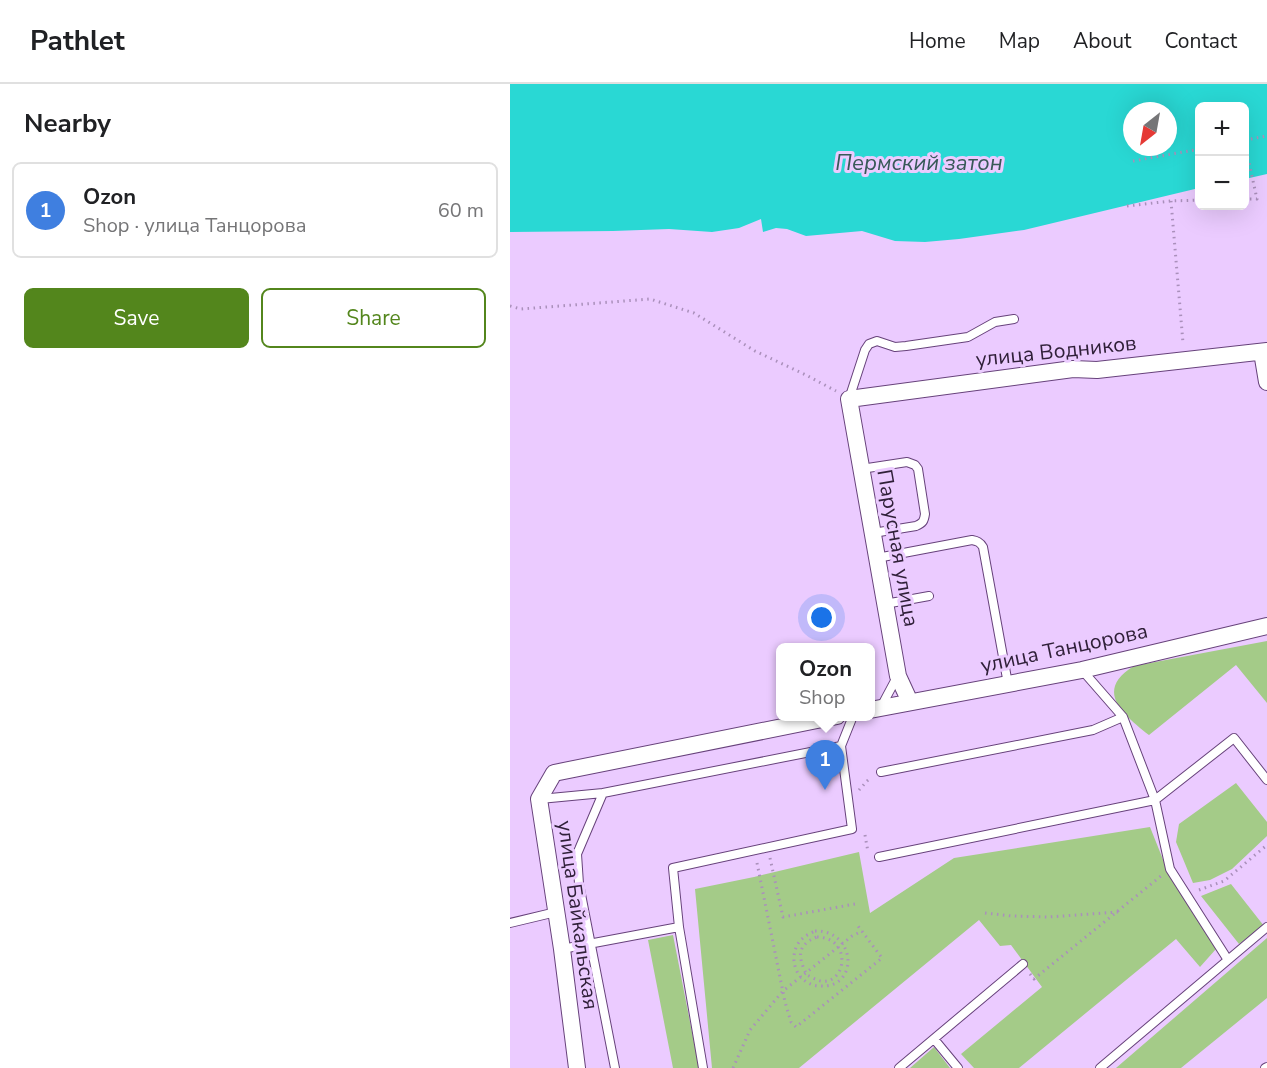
<!DOCTYPE html>
<html lang="en">
<head>
<meta charset="utf-8">
<style>
  body { margin:0; font-family:"Nunito Sans",sans-serif; background:#f2f2f2; color:#202124 }
  .controls { position:absolute; right:18px; top:18px; display:grid; overflow:hidden; border-radius:9px; box-shadow:0 6px 24px #0002 }
  .controls button { width:54px; height:54px; display:grid; place-items:center; padding:0; border:0; border-bottom:2px solid #e0e0e0; background:#fff; color:#202124; font:30px sans-serif }
  .compass { position:absolute; left:613px; top:18px; width:54px; height:54px; border-radius:50%; background:#fff; box-shadow:0 6px 24px #0002; rotate:211deg }
  .you { position:absolute; left:312px; top:534px; width:21px; height:21px; margin:-15px; border:4px solid #fff; border-radius:50%; background:#1a73e8; box-shadow:0 0 0 9px #1a73e833 }
  .badge { display:grid; place-items:center; width:39px; height:39px; border-radius:50%; background:#53861c; color:#fff; font-size:20px; font-weight:700 }
  .pin { position:absolute; translate:-50% -50px; filter:drop-shadow(0 2px 3px #0008) }
  .pin::after { content:''; position:absolute; top:32px; width:21px; height:18px; background:inherit; clip-path:polygon(0 0,100% 0,50% 100%) }
  .popup { position:absolute; left:266px; top:559px; width:99px; height:78px; box-sizing:border-box; display:grid; place-content:center; border-radius:9px; background:#fff; filter:drop-shadow(0 2px 4px #0005); font-size:20px; white-space:nowrap; color:#757577 }
  .popup b { font-size:22px; color:#202124 }
  .popup::after { content:''; position:absolute; left:50%; top:100%; margin-left:-12px; border:12px solid transparent; border-top-color:#fff }
  .list { margin:0; padding:0; list-style:none }
  h2 { display:flex; justify-content:space-between; align-items:center; height:78px; margin:0; padding:0 24px; font-size:26px }
  h2 small { font-size:20px; font-weight:400; color:#757577 }
  .list li { display:grid; grid-template-columns:39px 1fr auto; gap:18px; align-items:center; box-sizing:border-box; height:96px; margin:0 12px 12px; padding:0 12px; border:2px solid #e0e0e0; border-radius:9px }
  .list b { display:block; font-size:22px; white-space:nowrap }
  .list p { margin:0; font-size:20px; white-space:nowrap; color:#757577 }
  .list em { font-size:20px; font-style:normal; color:#757577 }
  .actions { display:flex; gap:12px; padding:18px 24px }
  .actions a { flex:1; padding:14px 0; border:2px solid #53861c; border-radius:9px; text-align:center; font-size:21px; color:#53861c }
  .actions .main { background:#53861c; color:#fff }
  .map { position:relative; flex:none; width:757px; height:984px; overflow:hidden }
  header { display:flex; align-items:center; gap:36px; box-sizing:border-box; height:84px; padding:0 30px; background:#fff; border-bottom:2px solid #e0e0e0 }
  header strong { font-size:28px }
  nav { display:flex; gap:33px; margin-inline-start:auto; font-size:21px }
  main { display:flex }
  aside { flex:1; background:#fff }
  .map>svg:first-child { display:block }
  .green { fill:#a4cb88 }
  .water { fill:#29d8d4; fill-rule:evenodd }
  .lines { fill:none; stroke-linecap:round; stroke-linejoin:round }
  .lane-casing { stroke:#67427b; stroke-width:10 }
  .street-casing { stroke:#67427b; stroke-width:18 }
  .path { stroke:#aa90bb; stroke-width:3; stroke-dasharray:1.5 4.5; stroke-linecap:butt }
  .lane { stroke:#fff; stroke-width:8 }
  .street { stroke:#fff; stroke-width:16 }
  .labels { text-anchor:middle; stroke-width:6; stroke-linejoin:round; paint-order:stroke }
  .street-label { font-size:21px; fill:#302039; stroke:#ebcbff }
  .water-label { font-size:22px; font-style:italic; fill:#385958; stroke:#ebcbff }
</style>
</head>
<body>
<header>
<strong>Pathlet</strong>
<nav><a>Home</a><a>Map</a><a>About</a><a>Contact</a></nav>
</header>
<main>
<aside>
<h2>Nearby<small></small></h2>
<ul class="list">
<li><span class="badge" style="background:#3f7fe0">1</span><div><b>Ozon</b><p>Shop · улица Танцорова</p></div><em>60 m</em></li>
</ul>
<div class="actions"><a class="main">Save</a><a>Share</a></div>
</aside>
<div class="map">
<svg width="757" height="984" viewBox="0 0 757 984">
  <rect width="100%" height="100%" fill="#ebcbff"/>
  <!-- green -->
  <path class="green" d="M757,557V619L726,581L639,651C614,631 583,607 624,582Z
    M726,699L757,738V752L722,785L700,796L683,799L666,758L669,740Z
    M640,743L660,793L706,865L690,883L666,855L509,984H464L451,970L532,903L501,861L490,862L469,836L289,984H202L185,805L244,793L349,768L360,829L444,774Z
    M721,800L754,842L729,860L691,812Z
    M163,851L189,984H163L138,856Z
    M757,854V914L671,984H606Z
    M424,963L440,984H400Z"/>
  <!-- water -->
  <path class="water" d="M0,0H757V90L735,95L734,22H690L689,104L514,146L449,155L415,158L385,157L352,147L296,152L277,145L266,144L253,148L251,135L229,144L202,148L159,145L103,147L0,148ZM622,27H658V63H622Z"/>
  <g class="lines">
    <defs>
      <path id="lane" d="M339,315L355,266L359,260L367,257L385,263L396,262L458,253L485,238L504,235
        M351,385L397,378L405,381L408,385L415,430C414,437 413,439 406,442L363,449
        M367,474L462,456C467,457 470,458 473,463L498,600
        M375,520L419,512
        M572,586L613,633L645,716L724,654L757,696
        M371,623L387,593
        M371,688L583,646L613,633
        M30,715L93,709
        M369,773L645,716L660,785L718,876
        M0,839L46,828
        M169,843L193,984
        M52,865L169,843L163,784L342,745L331,662L343,632
        M424,955L448,984
        M105,984L69,800L67,770L93,709L331,662
        M389,984L513,880
        M590,984L757,843
        M755,984L757,983"/>
      <path id="street" d="M752,268L757,298
        M400,618L388,592L339,315L563,285L587,286L757,267
        M360,626L572,586L757,542
        M67,984L52,865L29,715L44,689L327,632"/>
    </defs>
    <!-- lane casing -->
    <use href="#lane" class="lane-casing"/>
    <!-- street casing -->
    <use href="#street" class="street-casing"/>
    <!-- path -->
    <path class="path" d="M734,56L747,115H734
      M735,56L757,52
      M623,77L690,65
      M661,117L673,259
      M617,122L661,117L690,116
      M0,222L11,225L140,215L184,229L245,267L296,291L326,307
      M349,706L357,697L361,694
      M355,751L358,768
      M260,774L273,833L345,820
      M247,779L275,918L281,938L286,943L372,874L348,842
      M689,806L714,797L757,761
      M475,829L502,832L539,833L608,828
      M305,847C347,846 349,905 310,902C302,902 295,898 290,892C281,881 282,863 293,854C296,851 301,849 305,847Z
      M307,853C343,854 336,901 311,897C306,896 301,893 297,891C288,874 286,861 307,853Z
      M520,890L524,895L651,792
      M223,984L240,946L273,907L342,852L352,847"/>
    <!-- lane -->
    <use href="#lane" class="lane"/>
    <!-- street -->
    <use href="#street" class="street"/>
  </g>
  <g class="labels">
    <!-- street labels -->
    <g class="street-label">
      <text transform="translate(546 267) rotate(-6)" y="7">улица Водников</text>
      <text transform="translate(388 464) rotate(80)" y="7">Парусная улица</text>
      <text transform="translate(554 564) rotate(-12)" y="7">улица Танцорова</text>
      <text transform="translate(68 831) rotate(82)" y="7">улица Байкальская</text>
    </g>
    <!-- water labels -->
    <g class="water-label">
      <text x="409" y="86">Пермский затон</text>
    </g>
  </g>
</svg>
<div class="controls">
<button>+</button>
<button>−</button>
</div>
<svg class="compass" viewBox="-18 -18 36 36"><path d="M0-13l5 13h-10z" fill="#e53935"/><path d="M0 13l5-13h-10z" fill="#757577"/></svg>
<div class="you"></div>
<div class="pin badge" style="left:315px;top:706px;background:#3f7fe0">1</div>
<div class="popup"><b>Ozon</b>Shop</div>
</div>
</main>
</body>
</html>
